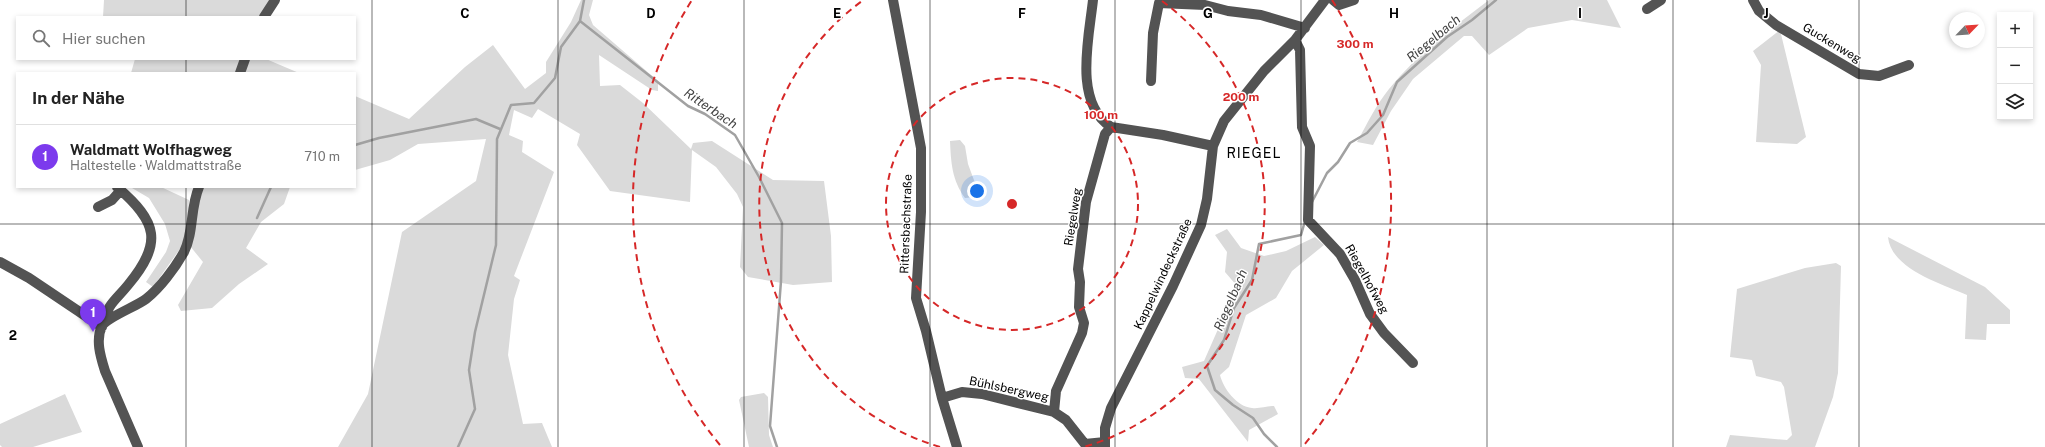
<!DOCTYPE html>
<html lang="de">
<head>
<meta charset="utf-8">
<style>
  body { margin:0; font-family:"Public Sans",sans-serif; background:#f6f6f6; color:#222 }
  .controls { position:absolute; right:12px; top:12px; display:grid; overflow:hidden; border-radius:0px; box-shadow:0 2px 6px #0003 }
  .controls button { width:36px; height:36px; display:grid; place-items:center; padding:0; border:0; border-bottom:1px solid #e0e0e0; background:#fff; color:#222; font:20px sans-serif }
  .compass { position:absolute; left:1949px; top:12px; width:36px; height:36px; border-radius:50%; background:#fff; box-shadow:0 2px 6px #0003; rotate:65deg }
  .you { position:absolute; left:977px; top:191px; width:14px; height:14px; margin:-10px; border:3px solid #fff; border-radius:50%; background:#1a73e8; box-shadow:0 0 0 6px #1a73e833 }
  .badge { display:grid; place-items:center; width:26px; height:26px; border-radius:50%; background:#7c3aed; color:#fff; font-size:13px; font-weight:700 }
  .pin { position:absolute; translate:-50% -33px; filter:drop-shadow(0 1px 2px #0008) }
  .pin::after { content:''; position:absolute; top:21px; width:14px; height:12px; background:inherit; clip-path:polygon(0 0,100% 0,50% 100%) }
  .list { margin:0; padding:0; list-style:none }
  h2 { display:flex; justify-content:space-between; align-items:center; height:52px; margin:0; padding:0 16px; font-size:17px }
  h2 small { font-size:13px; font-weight:400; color:#767676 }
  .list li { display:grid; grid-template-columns:26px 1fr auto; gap:12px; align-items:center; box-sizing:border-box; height:64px; padding:0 16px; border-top:1px solid #e0e0e0 }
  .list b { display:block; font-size:15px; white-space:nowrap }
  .list p { margin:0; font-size:13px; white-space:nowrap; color:#767676 }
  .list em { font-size:13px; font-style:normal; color:#767676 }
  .icon { flex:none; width:22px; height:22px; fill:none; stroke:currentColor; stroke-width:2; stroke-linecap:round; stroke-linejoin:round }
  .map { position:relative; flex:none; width:2045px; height:447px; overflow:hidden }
  .search { position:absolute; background:#fff; box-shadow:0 2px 6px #0003; left:16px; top:16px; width:340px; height:44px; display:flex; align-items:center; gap:10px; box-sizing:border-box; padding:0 14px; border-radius:0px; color:#767676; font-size:15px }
  .panel { position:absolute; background:#fff; box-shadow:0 2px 6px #0003; left:16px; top:72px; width:340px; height:116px; border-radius:0px }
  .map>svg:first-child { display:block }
  .green { fill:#dadada }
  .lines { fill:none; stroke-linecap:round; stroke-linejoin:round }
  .stream { stroke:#a1a1a1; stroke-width:2.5 }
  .minor { stroke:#535353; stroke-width:10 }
  .grid { fill:none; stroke:#000; stroke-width:1; stroke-opacity:0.55 }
  .ring { fill:none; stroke:#d62828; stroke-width:2; stroke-dasharray:7 5 }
  .labels { text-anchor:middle; stroke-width:3; stroke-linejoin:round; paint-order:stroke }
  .street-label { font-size:12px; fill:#000; stroke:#fff }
  .water-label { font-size:13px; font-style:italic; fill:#424242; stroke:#fff }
  .quarter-label { font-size:14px; letter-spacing:1px; fill:#000; stroke:#fff }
  .grid-label { font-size:13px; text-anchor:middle; font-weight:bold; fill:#000; stroke:#fff; stroke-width:3; stroke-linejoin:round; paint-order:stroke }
  .centre { fill:#d62828; stroke:#fff; stroke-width:2 }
  .ring-label { font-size:12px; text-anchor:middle; font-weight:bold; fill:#d62828; stroke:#fff; stroke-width:3; stroke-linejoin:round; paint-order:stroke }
</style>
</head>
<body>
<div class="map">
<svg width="2045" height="447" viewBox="0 0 2045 447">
  <rect width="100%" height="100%" fill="#fff"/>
  <!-- green -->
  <path class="green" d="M104,0H274L263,17H103Z
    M581,0H593L589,15L593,25L658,81V91L652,90L599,55L600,86L620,85L643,103L691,149L693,143L712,141L773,180L824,181L831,236L832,282L793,285L748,277L740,267L743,207L737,194L716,167L692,150L690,202L610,191L577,145L580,134L538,109L532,118L514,110L509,135L523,141L522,152L554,172L514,276L520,280L514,299L508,355L523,424L542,423L552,447H338L368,394L402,232L476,181L486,139L418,144L390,160L355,170V96L409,119L465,67L493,45L525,89L546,73V62L571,22Z
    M1489,0H1607L1621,28L1572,20L1528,28L1489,55L1472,36H1464L1413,79L1391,111L1373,145L1357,142C1367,124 1376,105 1389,89C1417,54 1453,27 1489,0Z
    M1780,30L1806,137L1797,144L1756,142L1761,65L1753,51Z
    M135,59H241L237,73H131Z
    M249,59H266L299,73H245Z
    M960,140L965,146L968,164L978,191L976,197L965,198C952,180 951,163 950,141Z
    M133,187H161L189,200L188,222L182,246L153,287L146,282L166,252L170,241L165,224L149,198L132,188Z
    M204,187H290L284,204L261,222L246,248L268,264L239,284L212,308L181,311L178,305L203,262L190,246L198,202Z
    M1227,229L1241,248L1264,256L1286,251L1315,237L1324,245L1292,271L1276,298L1246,315L1229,367L1220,375C1223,388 1237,407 1252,408C1259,409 1267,406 1274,406L1278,414L1249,430L1248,442L1199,379L1185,378L1182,367L1204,361L1237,286L1225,272L1227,252L1215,235Z
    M1888,237L1985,287L2010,310V324H1987L1986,340L1965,339L1967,295C1942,284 1891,269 1888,237Z
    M1836,263L1841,266L1838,373L1833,397L1815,447H1726L1730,435L1787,440L1792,435L1784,387L1781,382L1756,376L1752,360L1730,357L1737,289L1805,268Z
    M764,393L768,397L769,435L773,447H749L739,400L741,397Z
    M65,394L82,432L33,447H2L0,445V424Z"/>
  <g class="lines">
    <!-- stream -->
    <path class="stream" d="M584,0L580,21L688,106L705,114L735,135L759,177L782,223L781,281L770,426L777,447
      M355,145L379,138L476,119L500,129
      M1312,202L1327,173L1338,162L1350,143L1367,133L1383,115L1397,82L1447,37L1472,20L1496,0
      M257,218L271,187
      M458,447L475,409L469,370L475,332L496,245L497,139L511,105L534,103L555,78L561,47L580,21
      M1277,447L1264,434L1253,418L1233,405L1215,390L1207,366L1224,340L1234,308L1252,280L1259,244L1301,235L1305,221"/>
    <!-- minor -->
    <path class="minor" d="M893,0L921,148V212L916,298L926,331L942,398L957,447
      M1093,0C1089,38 1073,102 1111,127
      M1333,0L1339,5L1354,0
      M1753,0L1759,11L1776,25L1859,74L1879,76L1909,65
      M1647,9L1661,0
      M264,17L275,0
      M1295,40L1300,50L1302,127L1310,146L1308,220L1340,254L1355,280L1370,314L1384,333L1413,363
      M240,73L245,59
      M1151,81L1153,33L1159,3L1205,5L1228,11L1261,15L1305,28
      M98,207L112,200L121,190
      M0,262L29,278L102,327
      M104,323C107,304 116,300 128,285C163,243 158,222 117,187
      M942,398L962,392L982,394L1054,412L1066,420L1085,444L1105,442
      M1054,412L1056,391L1082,333L1084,323L1079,307L1080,282L1078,269L1086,202L1105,134L1111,127L1163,135L1213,146
      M138,447L105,371C101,358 95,340 102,326C106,318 137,306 146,299C160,288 175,268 184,252C194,232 190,208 199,187
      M1105,447V428L1111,408L1173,286L1201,225L1207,199L1213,146L1224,121L1264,71L1295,40L1325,0"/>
  </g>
  <!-- grid -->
  <path class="grid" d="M186,0V17M372,0V447M558,0V447M744,0V447M930,0V447M1115,0V447M1301,0V447M1487,0V447M1673,0V447M1859,0V447M186,59V73M186,187V447M0,224H2045"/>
  <!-- distance rings -->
  <g class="ring">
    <circle cx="1012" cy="204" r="126"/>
    <path d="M940 447A253 253 0 0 1 862 1M1162 1A253 253 0 0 1 1084 447"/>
    <path d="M720 445A379 379 0 0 1 692 0M1332 0A379 379 0 0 1 1304 445"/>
  </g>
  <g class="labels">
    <!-- street labels -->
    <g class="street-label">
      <text transform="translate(1832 43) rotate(31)" y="4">Guckenweg</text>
      <text transform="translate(1073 217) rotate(-81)" y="4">Riegelweg</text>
      <text transform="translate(906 224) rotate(-88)" y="4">Rittersbachstraße</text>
      <text transform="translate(1163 274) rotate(-65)" y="4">Kappelwindeckstraße</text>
      <text transform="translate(1367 279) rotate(61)" y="4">Riegelhofweg</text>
      <text transform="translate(1009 389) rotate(12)" y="4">Bühlsbergweg</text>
    </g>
    <!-- water labels -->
    <g class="water-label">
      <text transform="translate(1433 38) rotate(-40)" y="5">Riegelbach</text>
      <text transform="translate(711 108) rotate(34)" y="5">Ritterbach</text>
      <text transform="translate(1230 300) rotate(-67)" y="5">Riegelbach</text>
    </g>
    <!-- quarter labels -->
    <g class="quarter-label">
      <text x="1254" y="158">RIEGEL</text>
    </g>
  </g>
  <g class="grid-label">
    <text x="465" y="18">C</text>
    <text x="651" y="18">D</text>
    <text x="837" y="18">E</text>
    <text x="1022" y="18">F</text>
    <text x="1208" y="18">G</text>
    <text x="1394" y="18">H</text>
    <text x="1580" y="18">I</text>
    <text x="1766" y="18">J</text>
    <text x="13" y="340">2</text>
  </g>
  <circle cx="1012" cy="204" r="6" class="centre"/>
  <g class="ring-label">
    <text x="1355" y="48">300 m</text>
    <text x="1241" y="101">200 m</text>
    <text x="1101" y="119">100 m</text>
  </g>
</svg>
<div class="controls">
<button>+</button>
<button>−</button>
<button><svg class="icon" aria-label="layers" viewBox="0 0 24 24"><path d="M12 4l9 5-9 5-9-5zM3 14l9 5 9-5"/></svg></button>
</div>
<svg class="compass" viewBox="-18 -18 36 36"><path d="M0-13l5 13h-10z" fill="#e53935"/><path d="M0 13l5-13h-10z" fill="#767676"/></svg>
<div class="you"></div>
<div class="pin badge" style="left:93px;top:332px">1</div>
<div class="search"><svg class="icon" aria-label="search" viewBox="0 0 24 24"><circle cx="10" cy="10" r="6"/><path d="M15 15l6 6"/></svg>Hier suchen</div>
<section class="panel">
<h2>In der Nähe<small></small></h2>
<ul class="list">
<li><span class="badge">1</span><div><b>Waldmatt Wolfhagweg</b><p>Haltestelle · Waldmattstraße</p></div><em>710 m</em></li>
</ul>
</section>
</div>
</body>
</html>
